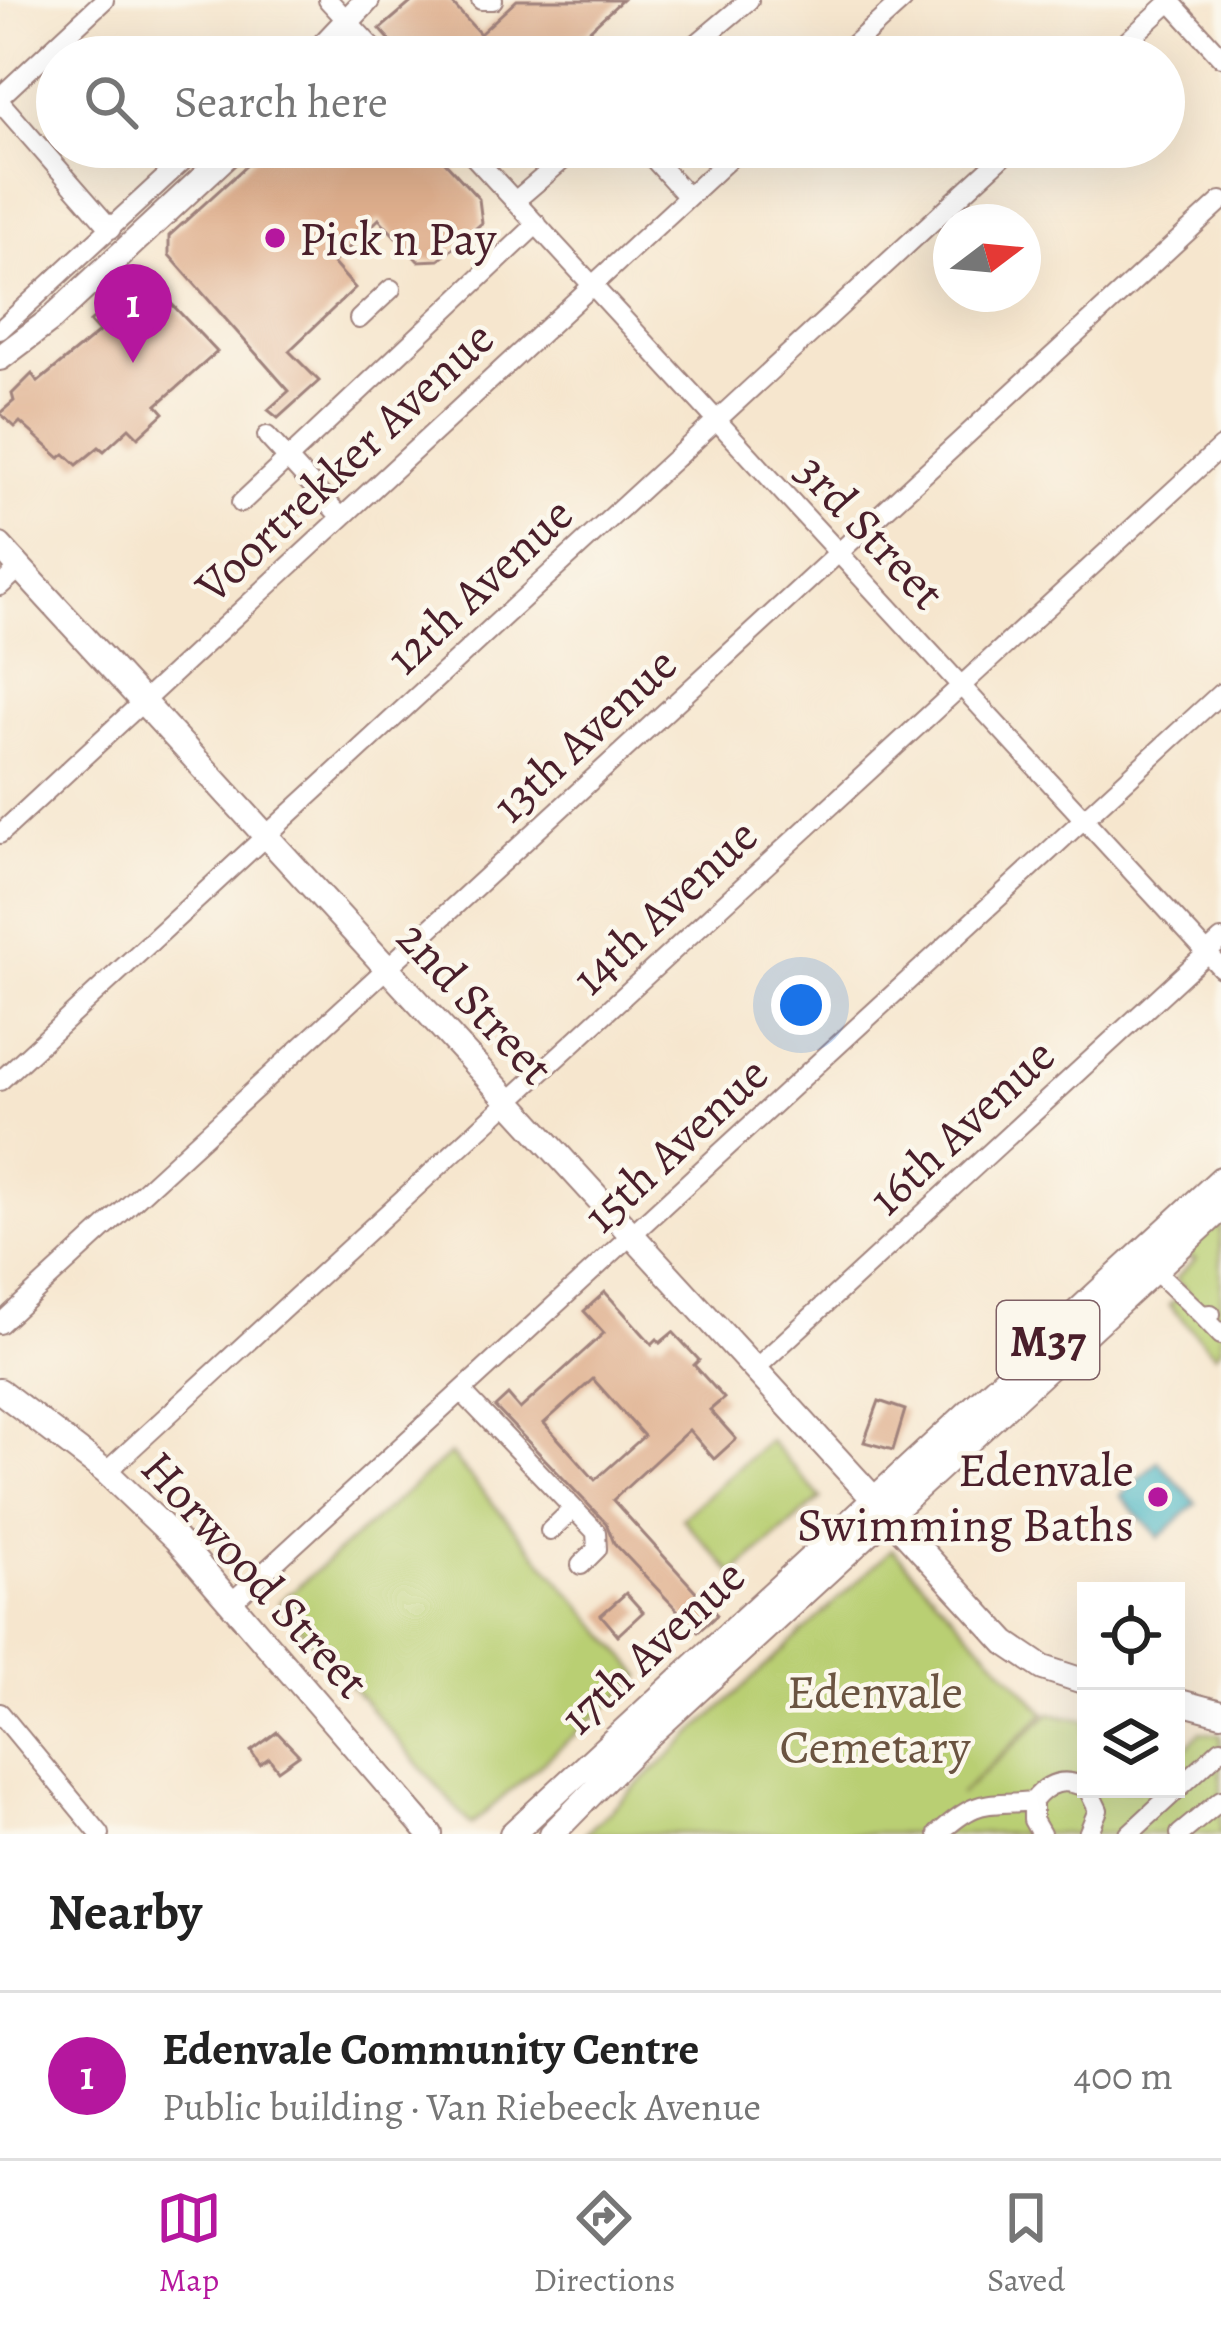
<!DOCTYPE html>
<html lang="en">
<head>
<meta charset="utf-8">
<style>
  body { margin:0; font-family:Alegreya,serif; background:#f6f6f6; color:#222 }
  .controls { position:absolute; right:36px; bottom:36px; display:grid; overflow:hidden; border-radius:0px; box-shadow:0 12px 48px #0002 }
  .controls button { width:108px; height:108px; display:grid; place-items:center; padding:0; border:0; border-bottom:3px solid #e0e0e0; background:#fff; color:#222; font:60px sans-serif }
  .compass { position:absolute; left:933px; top:204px; width:108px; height:108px; border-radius:50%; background:#fff; box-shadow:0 12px 48px #0002; rotate:74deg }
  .you { position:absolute; left:801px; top:1005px; width:42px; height:42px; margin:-30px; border:9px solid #fff; border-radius:50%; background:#1a73e8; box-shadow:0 0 0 18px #1a73e833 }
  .badge { display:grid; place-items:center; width:78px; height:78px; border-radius:50%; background:#b5179e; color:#fff; font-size:39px; font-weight:700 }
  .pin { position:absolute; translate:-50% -99px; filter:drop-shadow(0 3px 6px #0008) }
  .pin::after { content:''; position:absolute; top:63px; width:42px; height:36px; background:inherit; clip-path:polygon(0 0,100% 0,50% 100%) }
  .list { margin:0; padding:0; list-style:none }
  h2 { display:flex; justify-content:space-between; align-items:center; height:156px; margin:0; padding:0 48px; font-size:51px }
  h2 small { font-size:39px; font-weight:400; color:#767676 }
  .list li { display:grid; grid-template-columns:78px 1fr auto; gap:36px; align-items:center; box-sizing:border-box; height:168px; padding:0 48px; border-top:3px solid #e0e0e0 }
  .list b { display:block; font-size:45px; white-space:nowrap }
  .list p { margin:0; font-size:39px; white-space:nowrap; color:#767676 }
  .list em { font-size:39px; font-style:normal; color:#767676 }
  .icon { flex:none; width:66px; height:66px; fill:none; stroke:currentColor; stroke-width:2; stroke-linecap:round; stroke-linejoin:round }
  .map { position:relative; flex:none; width:1221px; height:1834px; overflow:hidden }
  .search { position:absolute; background:#fff; box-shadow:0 12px 48px #0002; left:36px; right:36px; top:36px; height:132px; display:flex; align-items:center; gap:30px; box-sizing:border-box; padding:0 42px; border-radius:66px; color:#767676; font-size:45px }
  .sheet { height:324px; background:#fff }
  nav { display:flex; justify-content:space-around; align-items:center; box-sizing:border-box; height:168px; border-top:3px solid #e0e0e0; background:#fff; font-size:33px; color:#767676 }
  nav a { display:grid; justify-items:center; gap:6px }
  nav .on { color:#b5179e }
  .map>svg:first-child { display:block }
  .green { fill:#b9cf73; stroke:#82774f; stroke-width:3 }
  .water { fill:#48b5c3; stroke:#496a77; stroke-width:3 }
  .building { fill:#dfaf8d; fill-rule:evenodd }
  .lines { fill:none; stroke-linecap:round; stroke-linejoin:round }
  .minor-casing { stroke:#a0827c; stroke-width:22 }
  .major-casing { stroke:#a0827c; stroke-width:28 }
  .minor { stroke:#fff; stroke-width:18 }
  .major { stroke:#fff; stroke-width:24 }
  .poi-dot { fill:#b5179e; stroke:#fbf7ec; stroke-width:4.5 }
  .labels { text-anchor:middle; stroke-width:9; stroke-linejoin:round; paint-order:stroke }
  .shield { fill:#fbf7ec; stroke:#7f6065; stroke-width:3 }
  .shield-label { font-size:45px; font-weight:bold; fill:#4a1f2b }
  .poi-label { font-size:48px; fill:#4a1f2b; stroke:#fbf7ec; text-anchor:start }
  .street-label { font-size:48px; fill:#4a1f2b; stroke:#fbf7ec }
  .park-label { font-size:48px; fill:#6b5441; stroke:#fbf7ec }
</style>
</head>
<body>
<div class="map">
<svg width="1221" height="1834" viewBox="0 0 1221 1834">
  <rect width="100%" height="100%" fill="#fbf7ec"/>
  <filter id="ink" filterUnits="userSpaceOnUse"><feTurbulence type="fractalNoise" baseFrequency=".00833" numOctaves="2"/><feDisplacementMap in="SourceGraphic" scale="24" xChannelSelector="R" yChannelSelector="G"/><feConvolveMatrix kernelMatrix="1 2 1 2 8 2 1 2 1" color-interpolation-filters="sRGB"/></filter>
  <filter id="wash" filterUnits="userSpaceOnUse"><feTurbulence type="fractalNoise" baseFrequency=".004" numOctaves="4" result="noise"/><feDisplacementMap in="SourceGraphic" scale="48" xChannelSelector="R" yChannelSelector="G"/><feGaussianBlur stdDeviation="2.7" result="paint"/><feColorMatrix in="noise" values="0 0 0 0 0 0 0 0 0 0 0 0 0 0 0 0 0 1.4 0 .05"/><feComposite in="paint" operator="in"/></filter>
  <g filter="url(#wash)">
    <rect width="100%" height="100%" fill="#f6e6ce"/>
    <!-- green -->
    <path class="green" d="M1221,1220V1348L1215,1354L1169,1305L1186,1290L1175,1279L1196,1259L1183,1255Z
      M769,1440L821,1498L733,1574L682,1518Z
      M450,1454L642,1676L471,1825L279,1603Z
      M892,1549L1045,1713L959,1795L1050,1713L1086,1720V1789H1176V1744L1184,1750L1201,1732L1221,1735V1834H585Z"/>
    <!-- water -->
    <path class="water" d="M1158,1461L1196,1503L1159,1538L1121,1496Z"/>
    <g id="blocks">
      <!-- building -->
      <path class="building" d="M414,0H449L480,34L517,0H622L560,57H405L380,29Z
        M267,147H431L479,199L482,223L439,260L418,261L379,219L333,263L355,288L289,351L319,381L278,418L268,410L289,391L169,255V236Z
        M149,280L217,352L157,405L164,413L138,437L129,428L104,451L99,447L77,465L65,454L60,458L20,422L15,427L0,413L14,401L12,394L32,374L38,382L99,332L90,322L121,294L124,298L140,281Z
        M605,1292L652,1344L657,1339L660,1343L673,1332L699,1360L694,1365L724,1398L710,1410L736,1439L714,1459L689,1430L613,1500L717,1615L698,1632L614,1543L606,1523L495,1407L508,1395L520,1409L604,1333L584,1311ZM593,1379L644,1436L595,1480L544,1423Z
        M879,1401L905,1410L893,1450L864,1442Z
        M626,1593L643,1612L618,1635L601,1615Z
        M277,1732L299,1755L278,1770L269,1758L260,1764L251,1751Z"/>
    </g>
  </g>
  <g filter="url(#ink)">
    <use href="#blocks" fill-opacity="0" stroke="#a0827c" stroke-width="3"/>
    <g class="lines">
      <defs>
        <path id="minor" d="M328,0L381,57
          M481,0H493
          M1169,0L1221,57
          M681,57L749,0
          M840,57L903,0
          M1110,57L1172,0
          M0,97L104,0
          M0,102L111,229
          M465,147L1221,968
          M643,147L688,197
          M515,201L578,147
          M359,319L391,289
          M0,330L198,147
          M267,436L340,516
          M241,503L537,224
          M0,586L20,568
          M0,834L742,147
          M0,1081L1013,147
          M1147,1263L1202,1315L1211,1314
          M1202,1315L1221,1335
          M0,1324L1221,201
          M755,1369L1221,940
          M462,1392L596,1532L597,1549L581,1565
          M106,1472L1221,447
          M550,1531L573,1509
          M233,1601L1221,693
          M0,1713L100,1834
          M1088,1789L1098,1810L1088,1834
          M1033,1801V1820L1041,1834
          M938,1834C979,1797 983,1806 1033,1801C1048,1782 1064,1777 1086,1788
          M1129,1834L1221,1749
          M1180,1834L1221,1800"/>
        <path id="major" d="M313,57L367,0
          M0,358L49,321L236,147
          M0,546L1006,1643L1043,1668L1086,1682
          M0,1391L106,1472L176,1539L430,1834
          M1176,1701L1221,1713
          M512,1834L1221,1179
          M552,1834L645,1739L1221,1209"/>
      </defs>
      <!-- minor casing -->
      <use href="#minor" class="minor-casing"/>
      <!-- major casing -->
      <use href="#major" class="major-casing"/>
      <!-- minor -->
      <use href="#minor" class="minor"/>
      <!-- major -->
      <use href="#major" class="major"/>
    </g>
  </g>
  <!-- markers -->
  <g class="poi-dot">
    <circle cx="275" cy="238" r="12"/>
    <circle cx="1158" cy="1497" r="12"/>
  </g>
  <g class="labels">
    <!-- shield labels -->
    <rect class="shield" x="997" y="1301" width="102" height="78" rx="9"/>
    <g class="shield-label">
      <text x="1048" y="1356">M37</text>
    </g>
    <!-- poi labels -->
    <g class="poi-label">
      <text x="299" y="255">Pick n Pay</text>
      <text x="1134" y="1486" text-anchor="end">Edenvale<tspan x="1134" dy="55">Swimming Baths</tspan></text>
    </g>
    <!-- street labels -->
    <g class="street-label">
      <text transform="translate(344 461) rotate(-43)" y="17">Voortrekker Avenue</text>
      <text transform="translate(871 531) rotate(47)" y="17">3rd Street</text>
      <text transform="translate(479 585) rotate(-43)" y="17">12th Avenue</text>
      <text transform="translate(584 734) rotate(-43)" y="17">13th Avenue</text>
      <text transform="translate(664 906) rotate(-43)" y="17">14th Avenue</text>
      <text transform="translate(476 1002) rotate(47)" y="17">2nd Street</text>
      <text transform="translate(961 1126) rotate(-43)" y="17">16th Avenue</text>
      <text transform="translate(675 1144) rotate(-43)" y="17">15th Avenue</text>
      <text transform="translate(256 1574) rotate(48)" y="17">Horwood Street</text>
      <text transform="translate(652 1646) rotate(-43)" y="17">17th Avenue</text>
    </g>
    <!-- park labels -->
    <g class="park-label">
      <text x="875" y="1708">Edenvale<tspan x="875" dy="55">Cemetary</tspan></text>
    </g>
  </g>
</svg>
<div class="controls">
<button><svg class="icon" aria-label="locate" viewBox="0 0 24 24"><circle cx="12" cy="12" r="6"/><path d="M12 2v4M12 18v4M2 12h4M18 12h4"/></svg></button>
<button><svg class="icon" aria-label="layers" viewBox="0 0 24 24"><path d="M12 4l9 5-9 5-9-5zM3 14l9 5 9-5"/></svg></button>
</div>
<svg class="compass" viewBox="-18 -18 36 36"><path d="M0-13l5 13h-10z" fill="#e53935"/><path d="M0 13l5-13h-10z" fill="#767676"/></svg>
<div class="you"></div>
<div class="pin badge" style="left:133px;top:363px">1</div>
<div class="search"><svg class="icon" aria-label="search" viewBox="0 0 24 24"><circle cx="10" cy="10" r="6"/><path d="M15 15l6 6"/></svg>Search here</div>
</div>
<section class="sheet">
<h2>Nearby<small></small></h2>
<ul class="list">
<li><span class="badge">1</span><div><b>Edenvale Community Centre</b><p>Public building · Van Riebeeck Avenue</p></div><em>400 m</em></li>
</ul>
</section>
<nav>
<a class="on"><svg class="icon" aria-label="map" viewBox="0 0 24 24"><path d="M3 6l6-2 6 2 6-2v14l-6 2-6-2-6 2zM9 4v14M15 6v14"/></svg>Map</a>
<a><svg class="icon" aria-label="directions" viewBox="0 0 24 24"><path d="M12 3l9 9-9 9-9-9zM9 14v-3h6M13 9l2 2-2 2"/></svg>Directions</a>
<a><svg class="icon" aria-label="saved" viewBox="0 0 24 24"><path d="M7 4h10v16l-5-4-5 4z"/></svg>Saved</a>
</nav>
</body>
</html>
